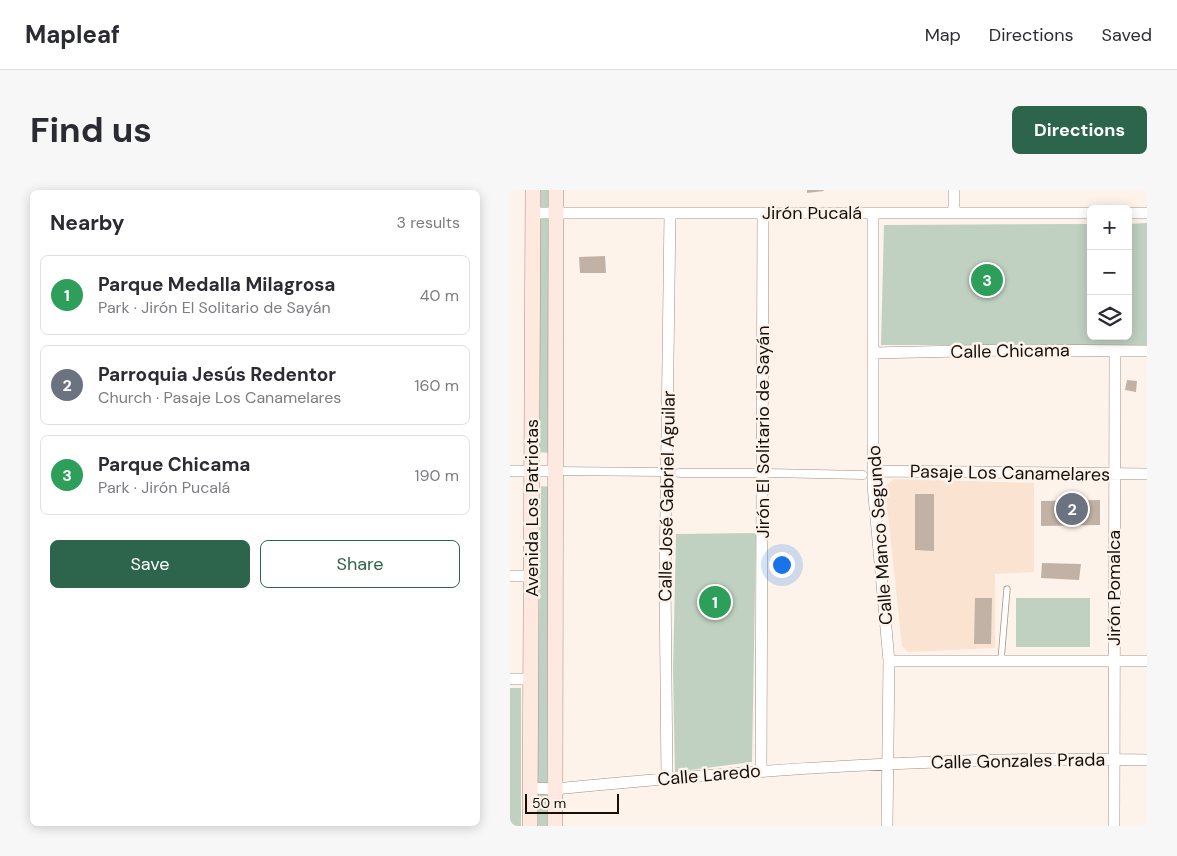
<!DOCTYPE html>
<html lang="en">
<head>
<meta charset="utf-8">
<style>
  body { margin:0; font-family:"DM Sans",sans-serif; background:#f7f7f7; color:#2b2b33 }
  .controls { position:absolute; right:15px; top:15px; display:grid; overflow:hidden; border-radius:8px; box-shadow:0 2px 12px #0003 }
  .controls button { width:45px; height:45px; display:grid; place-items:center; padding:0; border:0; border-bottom:1px solid #e1e1e2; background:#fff; color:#2b2b33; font:25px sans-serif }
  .scale { position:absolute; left:15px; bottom:12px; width:94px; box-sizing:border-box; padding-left:5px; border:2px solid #140f0b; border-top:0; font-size:14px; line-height:18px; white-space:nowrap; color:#140f0b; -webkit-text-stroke:4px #fdf3eb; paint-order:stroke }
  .you { position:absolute; left:271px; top:374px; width:18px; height:18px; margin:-12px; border:4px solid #fff; border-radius:50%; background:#1a73e8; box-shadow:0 0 0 8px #1a73e833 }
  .badge { display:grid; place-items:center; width:32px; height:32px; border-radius:50%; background:#2c644c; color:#fff; font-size:16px; font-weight:700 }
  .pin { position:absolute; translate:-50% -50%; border:2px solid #fff; box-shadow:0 1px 5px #0006 }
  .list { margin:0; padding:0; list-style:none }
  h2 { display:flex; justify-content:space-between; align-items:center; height:65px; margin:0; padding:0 20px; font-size:21px }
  h2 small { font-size:16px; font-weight:400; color:#7c7c81 }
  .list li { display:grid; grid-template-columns:32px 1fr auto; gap:15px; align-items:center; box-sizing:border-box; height:80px; margin:0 10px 10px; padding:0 10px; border:1px solid #e1e1e2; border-radius:8px }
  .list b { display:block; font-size:19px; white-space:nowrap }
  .list p { margin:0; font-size:16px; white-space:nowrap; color:#7c7c81 }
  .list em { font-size:16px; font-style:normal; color:#7c7c81 }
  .actions { display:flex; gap:10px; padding:15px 20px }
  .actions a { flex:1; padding:11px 0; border:1px solid #2c644c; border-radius:8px; text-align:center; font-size:18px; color:#2c644c }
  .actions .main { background:#2c644c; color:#fff }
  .icon { flex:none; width:28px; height:28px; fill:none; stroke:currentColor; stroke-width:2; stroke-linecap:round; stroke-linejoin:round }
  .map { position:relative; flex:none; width:637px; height:636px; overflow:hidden; border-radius:8px }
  header { display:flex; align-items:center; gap:30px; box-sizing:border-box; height:70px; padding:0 25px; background:#fff; border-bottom:1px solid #e1e1e2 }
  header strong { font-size:24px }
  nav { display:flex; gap:28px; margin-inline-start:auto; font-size:18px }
  .intro { display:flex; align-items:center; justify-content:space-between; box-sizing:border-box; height:120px; padding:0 30px }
  h1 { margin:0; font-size:35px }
  .button { padding:12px 22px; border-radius:8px; background:#2c644c; color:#fff; font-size:18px; font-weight:700 }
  main { display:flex; gap:30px; padding:0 30px }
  aside { flex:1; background:#fff; border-radius:8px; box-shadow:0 2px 12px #0003 }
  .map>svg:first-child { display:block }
  .built { fill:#fae3d1 }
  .green { fill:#c1d1c1 }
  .building { fill:#c1b2a5 }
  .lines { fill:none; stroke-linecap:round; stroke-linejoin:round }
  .service-casing { stroke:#9f9084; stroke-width:7 }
  .pedestrian-casing { stroke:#9f9084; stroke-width:9 }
  .minor-casing { stroke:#9f9084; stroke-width:12 }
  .secondary-casing { stroke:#9f9084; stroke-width:16 }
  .service { stroke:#fff; stroke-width:5.5 }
  .pedestrian { stroke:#fff; stroke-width:8 }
  .minor { stroke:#fff; stroke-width:11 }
  .secondary { stroke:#fde9e0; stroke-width:15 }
  .labels { text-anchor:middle; stroke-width:5; stroke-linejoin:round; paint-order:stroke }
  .street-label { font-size:18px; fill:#140f0b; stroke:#fdf3eb }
</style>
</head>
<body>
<header>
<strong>Mapleaf</strong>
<nav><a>Map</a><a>Directions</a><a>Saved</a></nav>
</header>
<div class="intro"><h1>Find us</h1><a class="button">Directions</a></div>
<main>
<aside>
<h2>Nearby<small>3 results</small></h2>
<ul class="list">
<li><span class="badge" style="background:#2e9e5b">1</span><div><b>Parque Medalla Milagrosa</b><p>Park · Jirón El Solitario de Sayán</p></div><em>40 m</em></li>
<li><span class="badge" style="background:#6b7280">2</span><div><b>Parroquia Jesús Redentor</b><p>Church · Pasaje Los Canamelares</p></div><em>160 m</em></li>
<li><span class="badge" style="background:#2e9e5b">3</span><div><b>Parque Chicama</b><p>Park · Jirón Pucalá</p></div><em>190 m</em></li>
</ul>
<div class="actions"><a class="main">Save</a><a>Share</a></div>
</aside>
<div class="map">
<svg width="637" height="636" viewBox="0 0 637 636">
  <rect width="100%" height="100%" fill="#fdf3eb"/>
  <!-- built -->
  <path class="built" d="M383,289L524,293V382L485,384V458L398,462L392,456L375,297Z"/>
  <!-- green -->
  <path class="green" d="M27,0H41L40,263L26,262Z
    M637,33V155H371L374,35L581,34V146H618V34Z
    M31,296L41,297L42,636H26Z
    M246,343L242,572L165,582L163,480L166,344Z
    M506,408H580V457H506Z
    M0,498H11V636H0Z"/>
  <!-- building -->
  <path class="building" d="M297,0H313L314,1L297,3Z
    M95,66L96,83H70L69,67Z
    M617,190L627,191L626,202L615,200Z
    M405,304H424V361L405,360Z
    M590,310V335L531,336V311Z
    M532,373L571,374L569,390L531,388Z
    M465,408H482L481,454H464Z"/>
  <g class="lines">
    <defs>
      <path id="service" d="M491,470L497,399"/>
      <path id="pedestrian" d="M45,281L151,282
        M169,283H245
        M259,283L353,285"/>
      <path id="minor" d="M23,23H581
        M363,23V295L379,471L377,636
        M444,23V0
        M618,23H637
        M363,163L495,160L637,161
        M0,281H45
        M363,281L637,284
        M0,386H22
        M379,471H637
        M0,489H20
        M251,581L253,23
        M157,589L155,390L160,23
        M20,598L45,599C241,580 439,566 637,570
        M604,636L605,161"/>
      <path id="secondary" d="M20,636L23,0
        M45,636L46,0"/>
    </defs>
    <!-- service casing -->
    <use href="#service" class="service-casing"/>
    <!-- pedestrian casing -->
    <use href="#pedestrian" class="pedestrian-casing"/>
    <!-- minor casing -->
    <use href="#minor" class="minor-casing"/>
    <!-- secondary casing -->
    <use href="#secondary" class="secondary-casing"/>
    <!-- service -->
    <use href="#service" class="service"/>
    <!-- pedestrian -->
    <use href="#pedestrian" class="pedestrian"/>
    <!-- minor -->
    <use href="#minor" class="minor"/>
    <!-- secondary -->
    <use href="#secondary" class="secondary"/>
  </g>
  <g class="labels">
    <!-- street labels -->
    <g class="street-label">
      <text x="302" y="29">Jirón Pucalá</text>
      <text transform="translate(500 161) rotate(-1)" y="6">Calle Chicama</text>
      <text transform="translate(253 242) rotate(-90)" y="6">Jirón El Solitario de Sayán</text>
      <text transform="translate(500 283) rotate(1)" y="6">Pasaje Los Canamelares</text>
      <text transform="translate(157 306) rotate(-89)" y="6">Calle José Gabriel Aguilar</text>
      <text transform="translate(22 318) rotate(-90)" y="6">Avenida Los Patriotas</text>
      <text transform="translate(370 345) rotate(-94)" y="6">Calle Manco Segundo</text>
      <text transform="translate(604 398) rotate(-90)" y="6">Jirón Pomalca</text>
      <text transform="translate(508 571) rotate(-1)" y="6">Calle Gonzales Prada</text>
      <text transform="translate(199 585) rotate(-5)" y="6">Calle Laredo</text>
    </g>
  </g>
</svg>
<div class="controls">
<button>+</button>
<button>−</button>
<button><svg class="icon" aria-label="layers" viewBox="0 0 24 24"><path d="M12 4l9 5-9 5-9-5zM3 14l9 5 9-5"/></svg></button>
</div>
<div class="scale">50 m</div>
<div class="you"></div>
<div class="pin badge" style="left:205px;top:412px;background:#2e9e5b">1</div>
<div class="pin badge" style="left:562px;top:319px;background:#6b7280">2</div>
<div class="pin badge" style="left:477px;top:90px;background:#2e9e5b">3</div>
</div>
</main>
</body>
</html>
